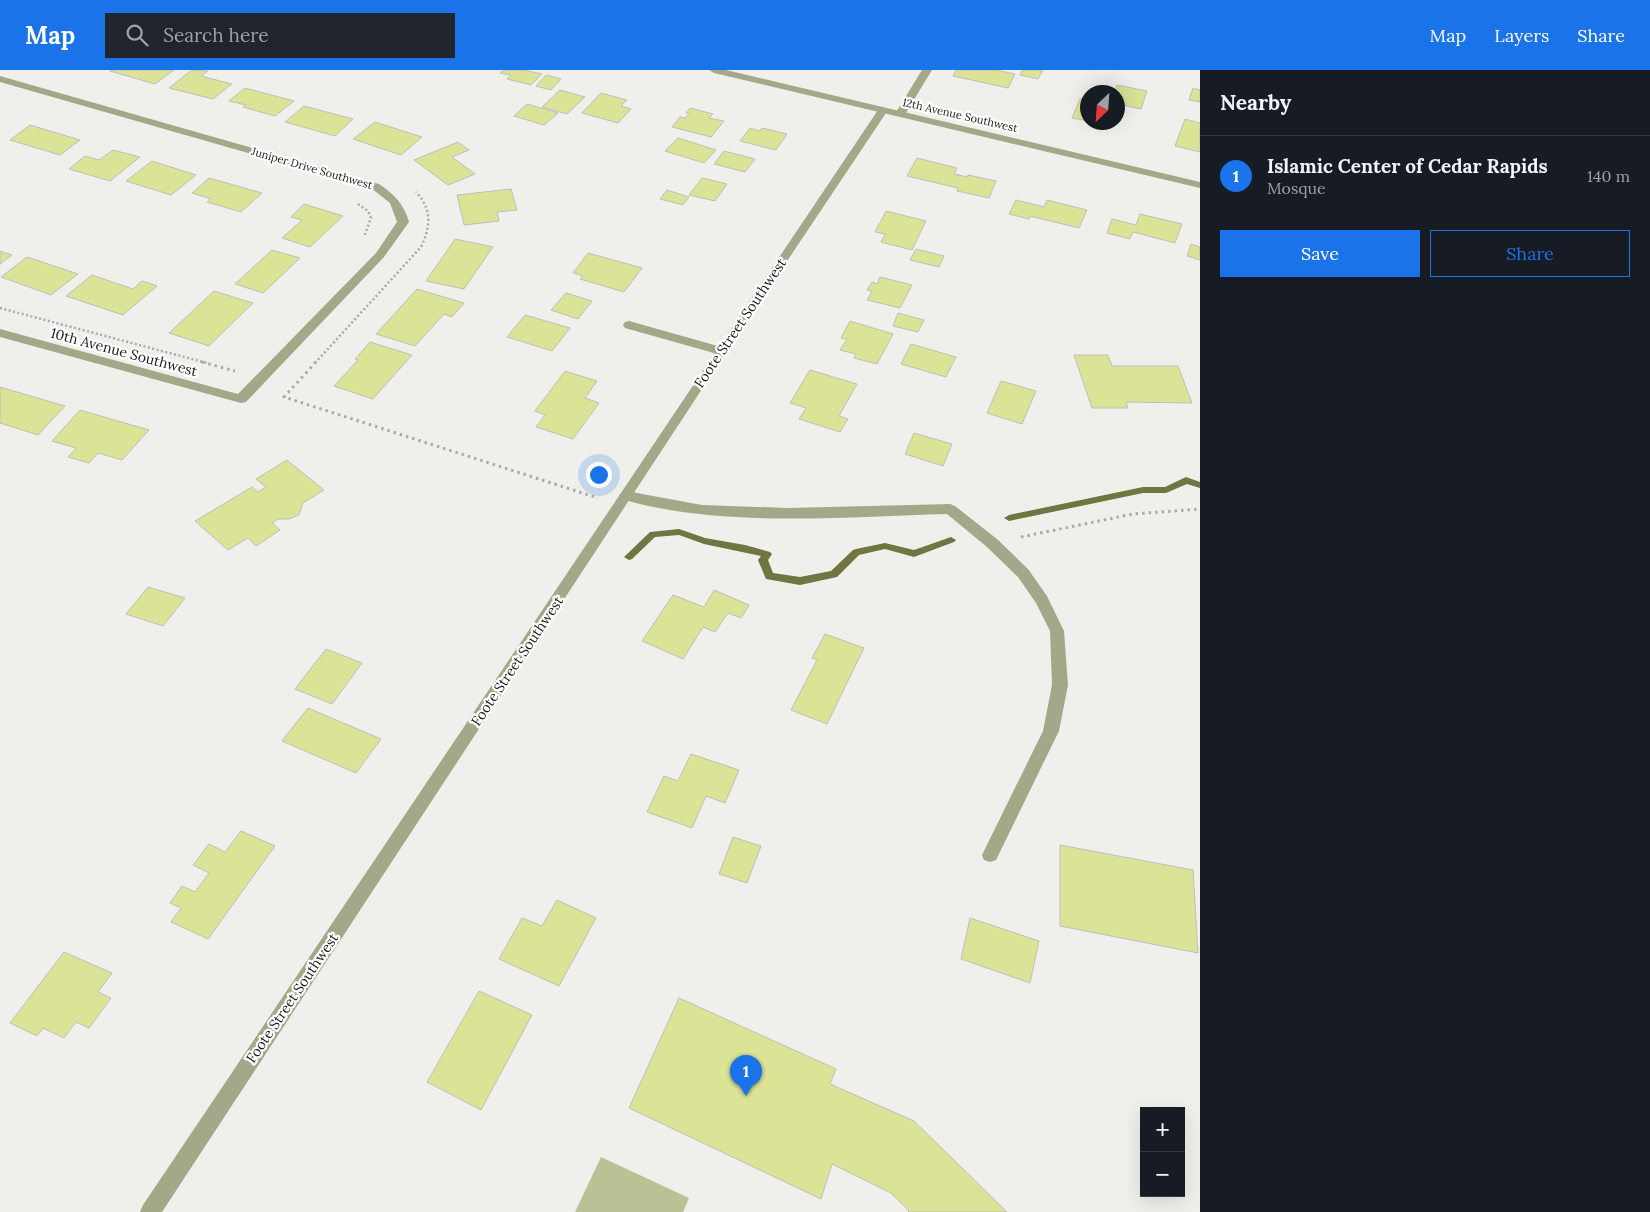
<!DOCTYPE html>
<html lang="en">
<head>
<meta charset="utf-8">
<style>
  body { margin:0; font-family:Lora,serif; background:#20242c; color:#f1f3f6 }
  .controls { position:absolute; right:15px; bottom:15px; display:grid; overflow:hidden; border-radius:0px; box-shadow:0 5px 20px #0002 }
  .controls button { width:45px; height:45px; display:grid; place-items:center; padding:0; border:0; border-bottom:1px solid #363941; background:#171b24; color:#f1f3f6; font:25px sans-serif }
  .compass { position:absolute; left:1080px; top:15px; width:45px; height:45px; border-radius:50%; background:#171b24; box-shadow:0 5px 20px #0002; rotate:205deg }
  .you { position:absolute; left:598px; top:404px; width:18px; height:18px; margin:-12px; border:4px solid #fff; border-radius:50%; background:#1a73e8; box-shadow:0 0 0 8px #1a73e833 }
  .badge { display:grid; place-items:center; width:32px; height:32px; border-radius:50%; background:#1a73e8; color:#fff; font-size:16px; font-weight:700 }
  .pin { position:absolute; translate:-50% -41px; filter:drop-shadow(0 1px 2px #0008) }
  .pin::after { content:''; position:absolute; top:26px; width:18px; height:15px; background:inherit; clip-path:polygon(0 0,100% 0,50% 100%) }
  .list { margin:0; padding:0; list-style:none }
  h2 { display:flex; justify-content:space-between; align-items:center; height:65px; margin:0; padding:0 20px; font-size:21px }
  h2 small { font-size:16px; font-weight:400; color:#9ea1a6 }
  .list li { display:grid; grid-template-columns:32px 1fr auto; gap:15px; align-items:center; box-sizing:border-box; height:80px; padding:0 20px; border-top:1px solid #363941 }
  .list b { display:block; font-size:19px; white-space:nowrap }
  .list p { margin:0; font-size:16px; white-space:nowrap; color:#9ea1a6 }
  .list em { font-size:16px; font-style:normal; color:#9ea1a6 }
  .actions { display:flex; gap:10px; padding:15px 20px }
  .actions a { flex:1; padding:11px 0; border:1px solid #1a73e8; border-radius:0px; text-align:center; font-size:18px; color:#1a73e8 }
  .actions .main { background:#1a73e8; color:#fff }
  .icon { flex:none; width:28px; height:28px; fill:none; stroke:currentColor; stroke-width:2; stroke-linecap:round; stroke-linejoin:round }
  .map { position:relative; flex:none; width:1200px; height:1142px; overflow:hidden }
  header { display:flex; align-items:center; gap:30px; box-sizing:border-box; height:70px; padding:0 25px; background:#1a73e8; color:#fff }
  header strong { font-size:24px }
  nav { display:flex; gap:28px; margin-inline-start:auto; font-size:18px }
  .search { width:350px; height:45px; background:#20242c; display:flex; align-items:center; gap:12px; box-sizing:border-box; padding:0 18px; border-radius:0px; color:#9ea1a6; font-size:19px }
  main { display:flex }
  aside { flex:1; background:#171b24 }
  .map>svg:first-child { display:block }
  .green { fill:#bbc194 }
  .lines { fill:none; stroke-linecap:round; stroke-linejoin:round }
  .stream { fill:#707541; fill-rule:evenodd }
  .building { fill:#dae396; stroke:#bebfbb }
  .path-far1 { stroke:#aaaaa7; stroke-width:2.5; stroke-dasharray:2 2.5; stroke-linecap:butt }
  .path { stroke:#aaaaa7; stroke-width:3; stroke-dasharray:2.5 4; stroke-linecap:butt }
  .service { fill:#a4a888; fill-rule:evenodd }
  .minor { fill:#a4a888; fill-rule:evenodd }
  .tertiary { fill:#a4a888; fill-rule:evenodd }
  .labels { text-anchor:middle; stroke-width:4.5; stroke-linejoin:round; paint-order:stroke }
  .far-street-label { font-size:11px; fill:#1b1b1a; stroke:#fff }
  .street-label { font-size:14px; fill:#1b1b1a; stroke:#fff }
</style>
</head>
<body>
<header>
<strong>Map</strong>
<div class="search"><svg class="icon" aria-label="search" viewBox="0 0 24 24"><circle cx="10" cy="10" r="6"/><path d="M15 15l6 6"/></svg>Search here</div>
<nav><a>Map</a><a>Layers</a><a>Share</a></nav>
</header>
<main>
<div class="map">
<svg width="1200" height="1142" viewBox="0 0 1200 1142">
  <rect width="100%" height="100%" fill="#eff0ec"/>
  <!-- green -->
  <path class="green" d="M601,1087L689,1128L683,1142H575Z"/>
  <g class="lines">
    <!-- stream -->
    <path class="stream" d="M1186,407L1200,412V418L1187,414L1166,423H1143L1009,451L1004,448L1009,445L1143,417H1165Z
      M679,459L705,468L745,475L770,482L772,484L768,490L773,503L800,507L831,501L853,480L856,479L885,473L914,480L951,467L956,470L954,472L914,487L885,479L859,485L837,507L800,515L766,509L758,490L761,486L704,474L679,465L655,467L632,489L629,490L624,487L650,462Z"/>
  </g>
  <!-- building -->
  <path class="building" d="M112,0H174L155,14L110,1Z
    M192,0L208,1L201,6L232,14L213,29L169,18Z
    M503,0H524L542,4L531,15L507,9L511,5L500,3Z
    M956,0H997L1015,4L1008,18L953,6Z
    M1022,0H1043L1038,9L1020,5Z
    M546,5L561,9L551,20L536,16Z
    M1117,15L1147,21L1141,39L1118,34V22H1114Z
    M245,18L294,31L275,46L243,37L246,35L229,31Z
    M1193,18L1200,20V32L1189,30Z
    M560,20L585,27L567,44L542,37Z
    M601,23L627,30L621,36L631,39L618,53L582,43Z
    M1080,29L1088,30V51L1072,48Z
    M527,34L558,43L544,55L514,46Z
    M304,36L353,49L335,66L285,52Z
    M690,38L713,44L709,48L724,51L711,67L672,57L680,47L685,48L689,44L686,43Z
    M1185,49L1200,53V82L1175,76Z
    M375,52L422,67L401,85L353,69Z
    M30,55L80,70L60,85L10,70Z
    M750,58L760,61L762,58L787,64L776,80L740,71Z
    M678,68L716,80L704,93L665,81Z
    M458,72L469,80L452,87L475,104L448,115L414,90Z
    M113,80L140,87L110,111L69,99L85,86L99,90Z
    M724,81L755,89L745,102L714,94Z
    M917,88L957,98L954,104L967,107L968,105L996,111L989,128L957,121L958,118L907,106Z
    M152,91L196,105L171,125L126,111Z
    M209,108L262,123L241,142L207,132L211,129L192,123Z
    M702,108L727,114L715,131L689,125Z
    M511,119L517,140L497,142L499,151L464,155L457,125Z
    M667,120L689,127L683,135L660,129Z
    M1016,130L1044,137L1047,130L1087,140L1079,158L1030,146L1029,149L1009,144Z
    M304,134L343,146L310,177L282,168L302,150L291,147Z
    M886,141L926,151L912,180L881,172L885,164L875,162Z
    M1140,144L1182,154L1175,173L1133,162L1130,169L1107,163L1112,149L1136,155Z
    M455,169L493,177L464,219L426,211Z
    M1191,174L1200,177V190L1187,186Z
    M916,179L944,186L939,197L910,190Z
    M272,180L300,188L263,223L235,214Z
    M0,181L12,185L0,194Z
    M588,183L642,198L624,222L580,209L583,206L573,203Z
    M27,187L78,204L51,225L1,207Z
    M92,205L133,219L142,211L157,216L123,245L66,226Z
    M880,207L912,215L900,238L867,230L872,221L867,220L872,212L877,214Z
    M417,219L464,233L452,247L444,244L415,276L376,264Z
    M214,221L253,233L209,276L169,263Z
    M566,223L592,231L578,249L551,240Z
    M898,243L924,250L918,262L893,256Z
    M525,245L570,258L552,281L507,267Z
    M850,251L893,264L877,294L854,288L856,284L840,280L847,269L841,268Z
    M370,272L412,285L373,329L334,316L358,290L355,289Z
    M911,274L956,287L946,307L901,294Z
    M1074,285H1108L1112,296H1178L1192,333L1126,332L1128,338H1092Z
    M810,300L857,314L839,346L848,349L840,362L799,349L806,338L790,333Z
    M565,301L597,311L585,328L599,333L573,369L536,357L545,345L535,341Z
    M1001,311L1036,321L1022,354L987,343Z
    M0,317L65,336L38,365L0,353Z
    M80,340L149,360L122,390L98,383L89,393L68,387L76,378L52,371Z
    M914,363L952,374L943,396L905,384Z
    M287,390L324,420L303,433L299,445L289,449H278L272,453L280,460L256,476L248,468L228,480L195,451L252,417L258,422L266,417L256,409Z
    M148,517L185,528L163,556L126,544Z
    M714,520L749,535L741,548L728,543L715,562L703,557L683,589L642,571L673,525L704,537Z
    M825,564L864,578L827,654L791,640L817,590L812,588Z
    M326,579L362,593L332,634L295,619Z
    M308,638L381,669L356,703L282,671Z
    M691,684L739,700L725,733L706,726L692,758L647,742L664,706L678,711Z
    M241,761L275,776L208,869L171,852L181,838L170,833L182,816L195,822L209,803L193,795L209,774L225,782Z
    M733,767L761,776L747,813L719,804Z
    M1060,775L1193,800L1198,883L1060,856Z
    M557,830L596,848L559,916L499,889L522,848L542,856Z
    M970,848L1039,871L1030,913L961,889Z
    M64,882L112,903L98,922L111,928L89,958L76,952L64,968L43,958L37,966L10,953Z
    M479,921L532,945L481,1040L427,1012Z
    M679,928L836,999L830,1014L914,1051L1007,1142H908L909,1141L891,1123L832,1094L821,1129L629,1038Z"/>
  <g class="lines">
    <!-- path-far1 -->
    <path class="path-far1" d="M358,134L368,141L371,148L364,167
      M0,238L207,293
      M315,293L421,177C431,156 432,139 416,122"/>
    <!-- path -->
    <path class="path" d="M202,292L235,301
      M316,292L284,327L598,428
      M1021,467L1133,444L1200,439"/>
    <!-- service -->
    <path class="service" d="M922,0H932L904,46H896L895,44Z
      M629,251L725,278L727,281L721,285L625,258L623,255L625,252Z
      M626,421L702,435L788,438L950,434L955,436L997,469L1028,499L1047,526L1064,561L1068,615L1059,661L996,790L990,792L984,790L982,785L1043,661L1052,615L1050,561L1036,533L1018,507L987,477L947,444C844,447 720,458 621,429L619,426L621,423Z"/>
    <!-- minor -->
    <path class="minor" d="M0,6L379,114C394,124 404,134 409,152L384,187L246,332L241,333L0,267V259L238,324L376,183L397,152L390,133L371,118L0,12Z
      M883,37L888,40L725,284L162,1142H140L143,1135L878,40Z"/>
    <!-- tertiary -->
    <path class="tertiary" d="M709,0H726L1200,112V118L714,3Z"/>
  </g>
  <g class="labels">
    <!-- far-street labels -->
    <g class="far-street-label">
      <text transform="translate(960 45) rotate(13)" y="4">12th Avenue Southwest</text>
      <text transform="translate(312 98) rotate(16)" y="4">Juniper Drive Southwest</text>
    </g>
    <!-- street labels -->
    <g class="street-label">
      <text transform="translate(740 253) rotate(-56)" y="5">Foote Street Southwest</text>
      <text transform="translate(124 282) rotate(15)" y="5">10th Avenue Southwest</text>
      <text transform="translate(517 591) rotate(-56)" y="5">Foote Street Southwest</text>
      <text transform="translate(292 928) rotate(-56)" y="5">Foote Street Southwest</text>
    </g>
  </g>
</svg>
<div class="controls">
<button>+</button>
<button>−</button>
</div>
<svg class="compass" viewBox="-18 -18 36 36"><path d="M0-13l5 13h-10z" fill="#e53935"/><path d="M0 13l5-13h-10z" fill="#9ea1a6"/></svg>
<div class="you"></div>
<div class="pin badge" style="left:746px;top:1026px">1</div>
</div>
<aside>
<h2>Nearby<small></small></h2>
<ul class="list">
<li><span class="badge">1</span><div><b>Islamic Center of Cedar Rapids</b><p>Mosque</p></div><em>140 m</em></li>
</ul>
<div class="actions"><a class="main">Save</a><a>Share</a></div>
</aside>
</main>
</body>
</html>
